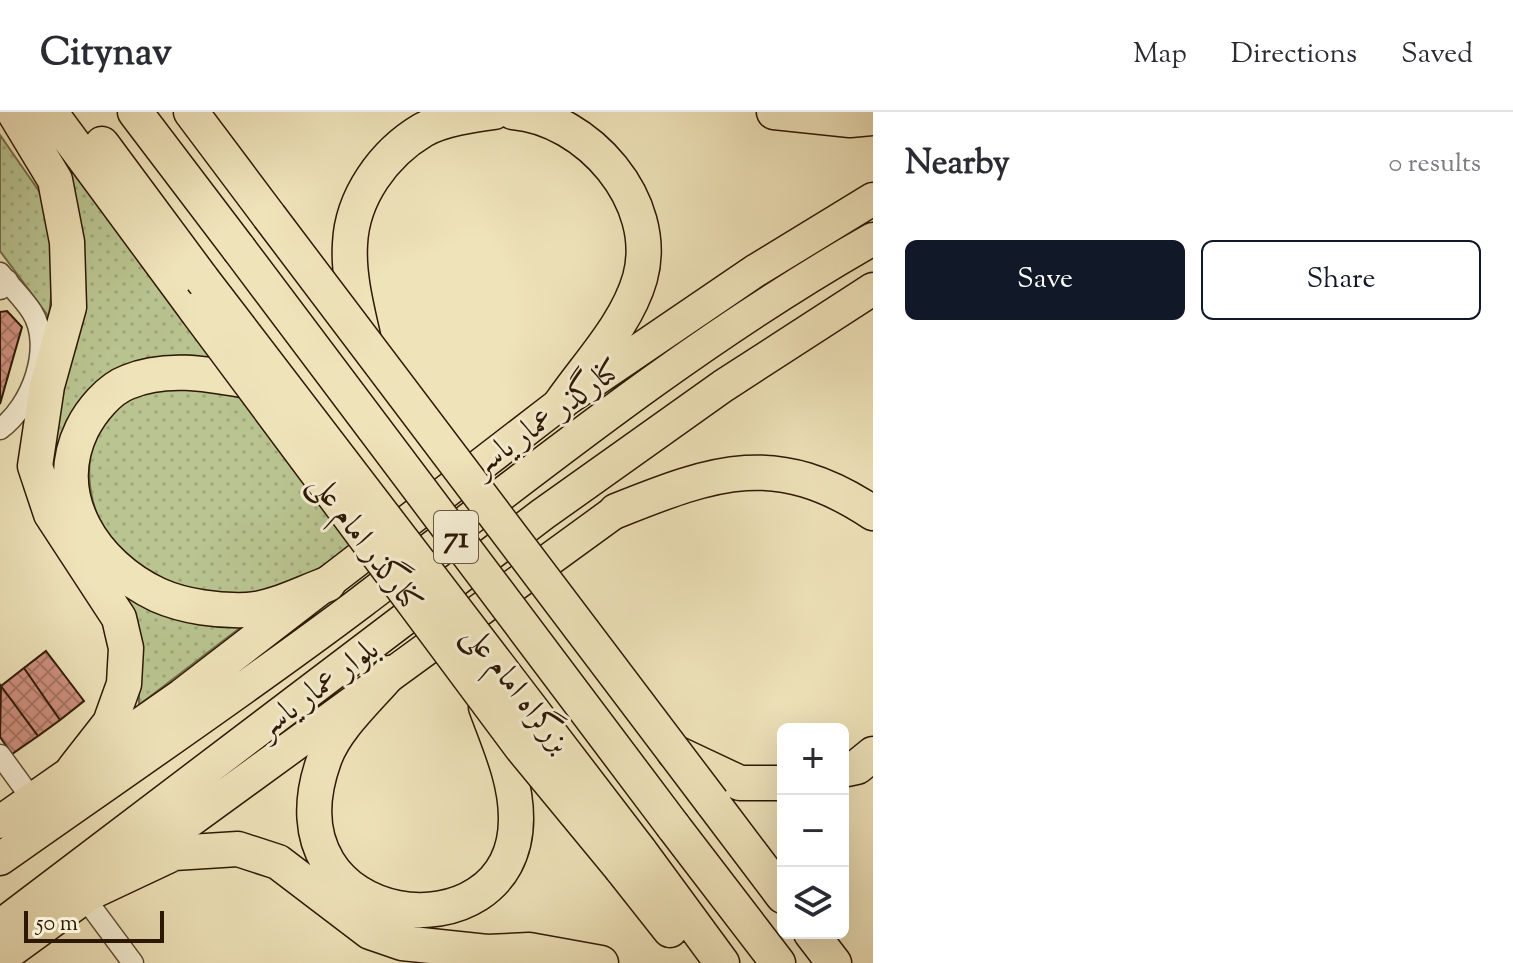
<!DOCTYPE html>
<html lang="en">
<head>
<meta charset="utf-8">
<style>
  body { margin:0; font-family:"Sorts Mill Goudy",Amiri,serif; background:#f7f7f7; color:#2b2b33 }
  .controls { position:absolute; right:24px; bottom:24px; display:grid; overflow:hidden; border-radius:12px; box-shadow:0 8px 32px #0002 }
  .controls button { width:72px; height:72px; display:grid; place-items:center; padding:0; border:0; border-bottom:2px solid #e1e1e2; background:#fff; color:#2b2b33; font:40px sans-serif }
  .scale { position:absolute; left:24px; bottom:20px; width:140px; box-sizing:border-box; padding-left:8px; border:4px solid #2d1804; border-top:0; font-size:22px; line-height:28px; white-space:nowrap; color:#2d1804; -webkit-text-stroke:6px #f5edd2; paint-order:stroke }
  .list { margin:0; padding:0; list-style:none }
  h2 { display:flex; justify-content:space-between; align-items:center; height:104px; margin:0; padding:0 32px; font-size:34px }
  h2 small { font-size:26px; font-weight:400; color:#7c7c81 }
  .actions { display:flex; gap:16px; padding:24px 32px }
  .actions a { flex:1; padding:18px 0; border:2px solid #111827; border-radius:12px; text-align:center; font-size:28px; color:#111827 }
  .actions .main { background:#111827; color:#fff }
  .icon { flex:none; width:44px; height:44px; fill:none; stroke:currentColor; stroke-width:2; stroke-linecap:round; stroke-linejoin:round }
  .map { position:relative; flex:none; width:873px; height:851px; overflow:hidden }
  header { display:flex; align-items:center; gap:48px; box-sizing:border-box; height:112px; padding:0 40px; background:#fff; border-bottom:2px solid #e1e1e2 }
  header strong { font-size:38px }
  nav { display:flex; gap:44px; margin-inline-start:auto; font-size:28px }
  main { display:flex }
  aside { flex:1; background:#fff }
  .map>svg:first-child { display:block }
  .green { fill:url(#green-dots); stroke:#736e4a; stroke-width:2 }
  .building { fill:url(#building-cross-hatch); stroke:#2d1804; stroke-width:2 }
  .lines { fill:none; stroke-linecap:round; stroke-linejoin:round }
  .minor-casing { stroke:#5e4b32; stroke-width:23 }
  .tertiary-casing { stroke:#5e4b32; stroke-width:27 }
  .primary-casing { stroke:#2d1804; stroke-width:35 }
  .trunk-casing { stroke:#2d1804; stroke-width:37 }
  .minor { stroke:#f5edd2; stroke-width:20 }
  .tertiary { stroke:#f5edd2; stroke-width:24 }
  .primary { stroke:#efe3ba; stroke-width:32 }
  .trunk { stroke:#efe3ba; stroke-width:34 }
  .trunk-bridge-casing { stroke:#2d1804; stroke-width:37; stroke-linecap:butt }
  .trunk-bridge { stroke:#efe3ba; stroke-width:34 }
  .labels { text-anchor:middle; stroke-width:6; stroke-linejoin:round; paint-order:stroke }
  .shield { fill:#f5edd2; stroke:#695842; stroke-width:2 }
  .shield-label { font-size:30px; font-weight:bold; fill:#2d1804 }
  .street-label { font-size:32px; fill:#2d1804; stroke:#f5edd2 }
</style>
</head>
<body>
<header>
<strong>Citynav</strong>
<nav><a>Map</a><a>Directions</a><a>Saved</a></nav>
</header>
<main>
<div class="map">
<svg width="873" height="851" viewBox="0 0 873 851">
  <defs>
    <pattern id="green-dots" width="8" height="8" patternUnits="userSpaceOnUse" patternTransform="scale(2)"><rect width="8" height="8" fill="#b9c490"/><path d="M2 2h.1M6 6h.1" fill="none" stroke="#9fa87b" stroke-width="1.8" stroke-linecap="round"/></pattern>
    <pattern id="building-cross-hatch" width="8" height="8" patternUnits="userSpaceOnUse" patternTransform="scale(2)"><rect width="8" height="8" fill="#d0907f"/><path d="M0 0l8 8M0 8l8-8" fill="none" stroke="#a97566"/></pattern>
  </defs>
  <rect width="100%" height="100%" fill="#efe3ba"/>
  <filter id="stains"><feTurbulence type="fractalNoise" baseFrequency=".0025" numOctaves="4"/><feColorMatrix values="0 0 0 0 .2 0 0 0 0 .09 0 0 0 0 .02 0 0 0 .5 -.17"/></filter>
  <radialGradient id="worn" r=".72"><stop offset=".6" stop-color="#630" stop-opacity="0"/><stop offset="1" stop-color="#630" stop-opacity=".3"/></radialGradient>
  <!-- green -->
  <path class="green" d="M44,16L224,251C191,238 168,243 135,253L62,387L48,347L59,280Z
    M0,23L48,92L53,163L49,205L0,139Z
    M168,270L234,282L251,292L357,432C328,451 299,471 264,480C216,491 151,470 115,437C110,432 107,423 103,416C81,372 83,314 128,285C139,278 156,275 168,270Z
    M119,474L249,509L139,593V555Z"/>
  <!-- building -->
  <path class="building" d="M7,199L22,215L0,292V200Z
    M46,539L84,589L60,608L24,556Z
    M24,556L60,608L38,624L1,574Z
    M1,574L38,624L12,642L0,625Z"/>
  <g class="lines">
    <defs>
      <path id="minor" d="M0,161C10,174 23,186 32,200C54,235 31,295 0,317
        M0,643L32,687
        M84,785L133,851"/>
      <path id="tertiary" d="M0,175L6,170"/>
      <path id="primary" d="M0,710L182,583L561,291L755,159L873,87
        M0,747C120,662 242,580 360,491C527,364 690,231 873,127
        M0,814L543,402L723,274L873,177
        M0,847L616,399"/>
      <path id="trunk" d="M14,0L55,68L67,130L69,195L47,274L35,354L51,402L119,506L126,536L124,572L110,611L74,657
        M50,0L196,198
        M135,0L239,137
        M191,0L269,104
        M513,0C587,6 661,89 640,166C627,212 588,252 561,291
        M774,0L850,8L873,6
        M102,32L202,167
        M364,229C357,197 348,164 350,132C352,85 384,41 423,18C443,7 472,3 494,0
        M248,269C208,262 166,254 128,270C109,277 91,299 82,317C49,385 94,453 158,483C185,495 219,499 247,498C273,497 304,480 328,472
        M616,399C716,359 776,337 873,401
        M390,561C368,587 335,616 324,648C262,821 517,850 516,706C516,667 499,631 486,595
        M674,640L740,671H783
        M843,658L857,655L873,642
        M712,690L783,784
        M673,714L778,851
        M639,738L722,851
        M621,756L670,818
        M89,781L174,741L238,737L278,750L370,820L402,831L487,840L529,838L601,851
        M811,821L834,851"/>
    </defs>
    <!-- minor casing -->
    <use href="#minor" class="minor-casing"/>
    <!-- tertiary casing -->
    <use href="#tertiary" class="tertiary-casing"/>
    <!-- primary casing -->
    <use href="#primary" class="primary-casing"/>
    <!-- trunk casing -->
    <use href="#trunk" class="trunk-casing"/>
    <!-- minor -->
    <use href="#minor" class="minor"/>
    <!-- tertiary -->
    <use href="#tertiary" class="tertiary"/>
    <!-- primary -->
    <use href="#primary" class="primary"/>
    <!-- trunk -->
    <use href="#trunk" class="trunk"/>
    <defs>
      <path id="trunk-bridge" d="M269,104L712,690
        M239,137L673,714
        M202,167L639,738
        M196,198L522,636L621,756"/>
    </defs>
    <!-- trunk-bridge casing -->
    <use href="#trunk-bridge" class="trunk-bridge-casing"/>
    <!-- trunk-bridge -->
    <use href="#trunk-bridge" class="trunk-bridge"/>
  </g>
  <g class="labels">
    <!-- shield labels -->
    <rect class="shield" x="434" y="399" width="44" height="52" rx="6"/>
    <g class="shield-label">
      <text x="456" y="435">71</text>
    </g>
    <!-- street labels -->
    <g class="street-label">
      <text transform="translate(546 304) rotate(-36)" y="11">کنارگذر عمار یاسر</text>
      <text transform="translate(367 430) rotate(53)" y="11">کنارگذر امام علی</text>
      <text transform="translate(317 575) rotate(-37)" y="11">بلوار عمار یاسر</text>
      <text transform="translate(518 576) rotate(52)" y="11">بزرگراه امام علی</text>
    </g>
  </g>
  <rect width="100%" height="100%" filter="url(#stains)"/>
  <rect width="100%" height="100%" fill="url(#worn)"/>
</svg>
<div class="controls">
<button>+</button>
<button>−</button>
<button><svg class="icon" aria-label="layers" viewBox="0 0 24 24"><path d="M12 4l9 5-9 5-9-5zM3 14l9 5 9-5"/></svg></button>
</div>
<div class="scale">50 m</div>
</div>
<aside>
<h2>Nearby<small>0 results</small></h2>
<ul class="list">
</ul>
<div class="actions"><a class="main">Save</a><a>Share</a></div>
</aside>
</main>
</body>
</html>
